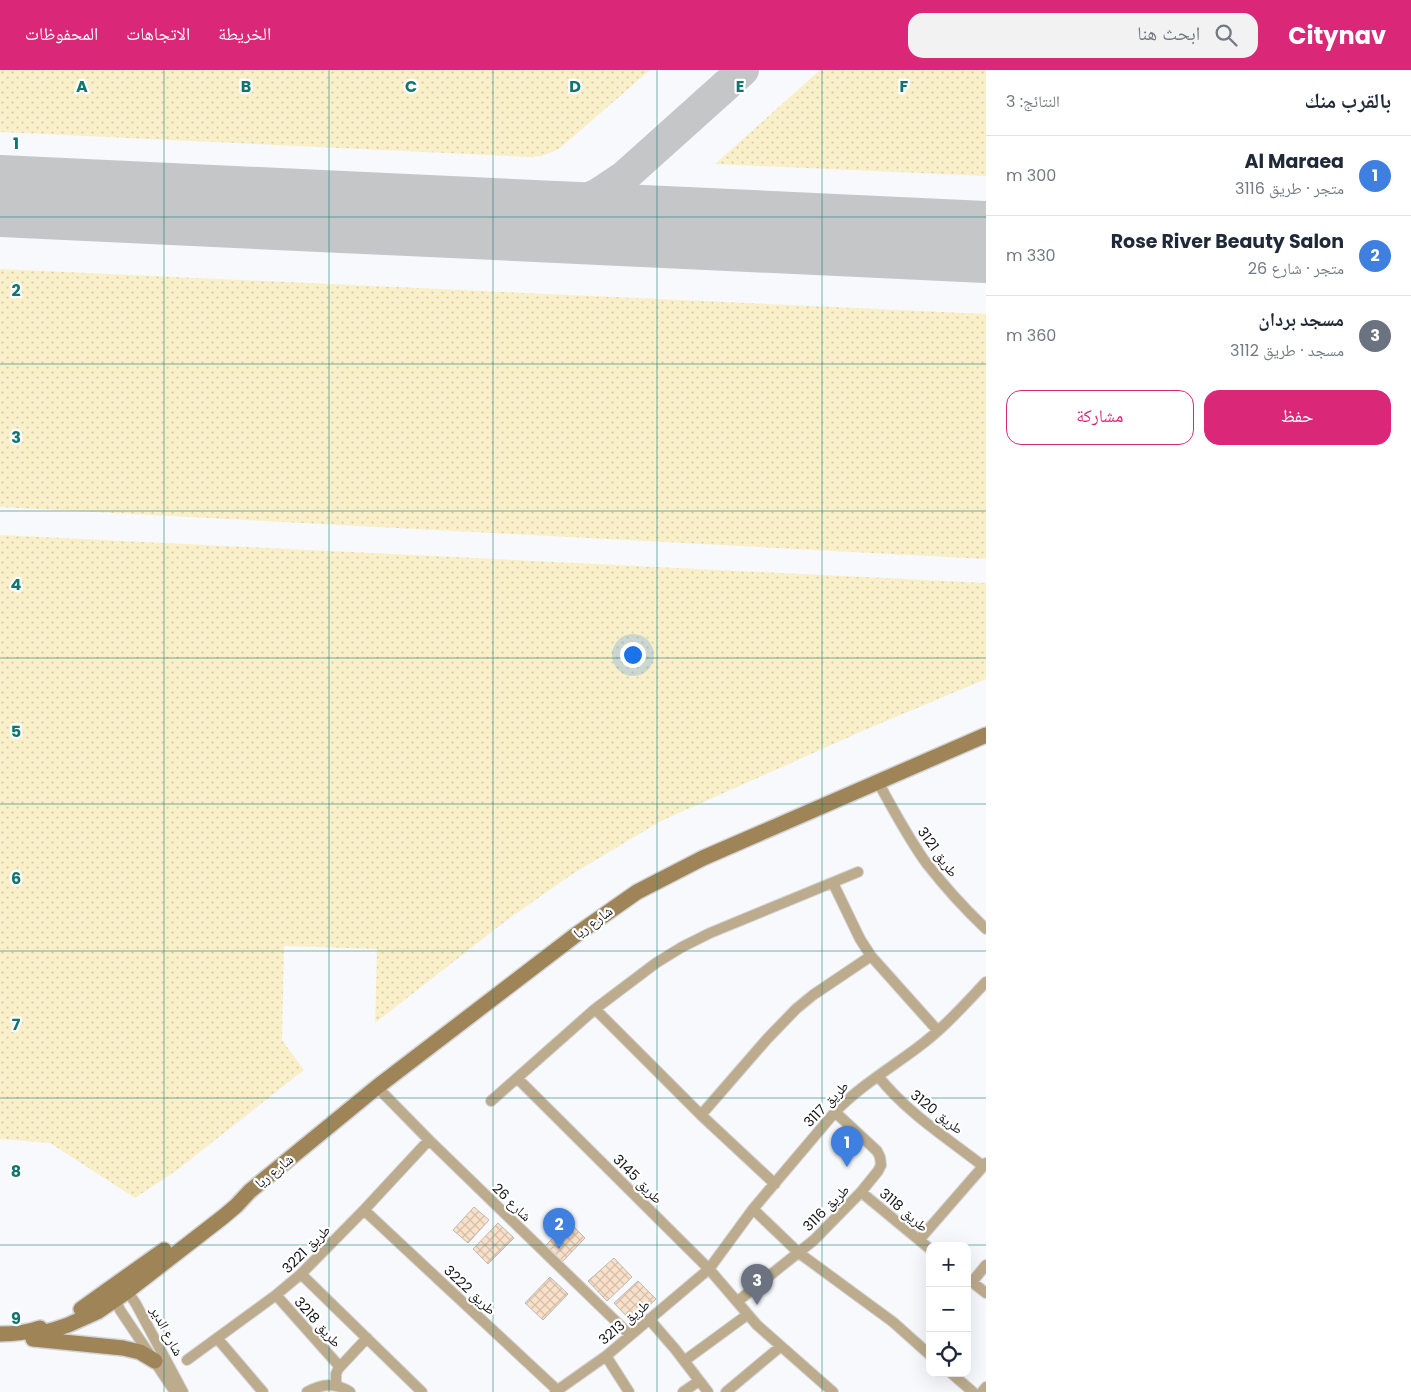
<!DOCTYPE html>
<html lang="ar">
<head>
<meta charset="utf-8">
<style>
  body { margin:0; font-family:Poppins,"Noto Naskh Arabic",sans-serif; background:#f2f2f3; color:#1f2937; direction:rtl }
  .controls { position:absolute; right:15px; bottom:15px; display:grid; overflow:hidden; border-radius:10px; box-shadow:0 5px 20px #0002 }
  .controls button { width:45px; height:45px; display:grid; place-items:center; padding:0; border:0; border-bottom:1px solid #e0e1e3; background:#fff; color:#1f2937; font:25px sans-serif }
  .you { position:absolute; left:632px; top:584px; width:18px; height:18px; margin:-12px; border:4px solid #fff; border-radius:50%; background:#1a73e8; box-shadow:0 0 0 8px #1a73e833 }
  .badge { display:grid; place-items:center; width:32px; height:32px; border-radius:50%; background:#db2777; color:#fff; font-size:16px; font-weight:700 }
  .pin { position:absolute; translate:-50% -41px; filter:drop-shadow(0 1px 2px #0008) }
  .pin::after { content:''; position:absolute; top:26px; width:18px; height:15px; background:inherit; clip-path:polygon(0 0,100% 0,50% 100%) }
  .list { margin:0; padding:0; list-style:none }
  h2 { display:flex; justify-content:space-between; align-items:center; height:65px; margin:0; padding:0 20px; font-size:21px }
  h2 small { font-size:16px; font-weight:400; color:#747a83 }
  .list li { display:grid; grid-template-columns:32px 1fr auto; gap:15px; align-items:center; box-sizing:border-box; height:80px; padding:0 20px; border-top:1px solid #e0e1e3 }
  .list b { display:block; font-size:19px; white-space:nowrap }
  .list p { margin:0; font-size:16px; white-space:nowrap; color:#747a83 }
  .list em { font-size:16px; font-style:normal; color:#747a83 }
  .actions { display:flex; gap:10px; padding:15px 20px }
  .actions a { flex:1; padding:11px 0; border:1px solid #db2777; border-radius:15px; text-align:center; font-size:18px; color:#db2777 }
  .actions .main { background:#db2777; color:#fff }
  .icon { flex:none; width:28px; height:28px; fill:none; stroke:currentColor; stroke-width:2; stroke-linecap:round; stroke-linejoin:round }
  .map { position:relative; flex:none; width:986px; height:1322px; overflow:hidden; direction:ltr }
  header { display:flex; align-items:center; gap:30px; box-sizing:border-box; height:70px; padding:0 25px; background:#db2777; color:#fff }
  header strong { font-size:24px }
  nav { display:flex; gap:28px; margin-inline-start:auto; font-size:18px }
  .search { width:350px; height:45px; background:#f2f2f3; display:flex; align-items:center; gap:12px; box-sizing:border-box; padding:0 18px; border-radius:15px; color:#747a83; font-size:19px }
  main { display:flex }
  aside { flex:1; background:#fff }
  .map>svg:first-child { display:block }
  .sand { fill:url(#sand-dots) }
  .lines { fill:none; stroke-linecap:round; stroke-linejoin:round }
  .taxiway { stroke:#c4c6c8; stroke-width:32 }
  .runway { stroke:#c4c6c8; stroke-width:82 }
  .building { fill:url(#building-cross-hatch); stroke:#bbb9b6 }
  .minor-casing { stroke:#d3d4d7; stroke-width:12 }
  .secondary-casing { stroke:#d3d4d7; stroke-width:18 }
  .minor { stroke:#bdab8d; stroke-width:10 }
  .secondary { stroke:#9f8458; stroke-width:15 }
  .grid { fill:none; stroke:#0f766e; stroke-width:1; stroke-opacity:0.55 }
  .labels { text-anchor:middle; stroke-width:4.5; stroke-linejoin:round; paint-order:stroke }
  .street-label { font-size:14px; fill:#131415; stroke:#fff }
  .grid-label { font-size:16px; text-anchor:middle; font-weight:bold; fill:#0f766e; stroke:#fff; stroke-width:4.5; stroke-linejoin:round; paint-order:stroke }
</style>
</head>
<body>
<header>
<strong>Citynav</strong>
<div class="search"><svg class="icon" aria-label="search" viewBox="0 0 24 24"><circle cx="10" cy="10" r="6"/><path d="M15 15l6 6"/></svg>ابحث هنا</div>
<nav><a>الخريطة</a><a>الاتجاهات</a><a>المحفوظات</a></nav>
</header>
<main>
<aside>
<h2>بالقرب منك<small>النتائج: 3</small></h2>
<ul class="list">
<li><span class="badge" style="background:#3f7fe0">1</span><div><b>Al Maraea</b><p>متجر · طريق 3116</p></div><em>300 m</em></li>
<li><span class="badge" style="background:#3f7fe0">2</span><div><b>Rose River Beauty Salon</b><p>متجر · شارع 26</p></div><em>330 m</em></li>
<li><span class="badge" style="background:#6b7280">3</span><div><b>مسجد بردان</b><p>مسجد · طريق 3112</p></div><em>360 m</em></li>
</ul>
<div class="actions"><a class="main">حفظ</a><a>مشاركة</a></div>
</aside>
<div class="map">
<svg width="986" height="1322" viewBox="0 0 986 1322">
  <defs>
    <pattern id="sand-dots" width="8" height="8" patternUnits="userSpaceOnUse" patternTransform="scale(1.25)"><rect width="8" height="8" fill="#f9f0ca"/><path d="M2 2h.1M6 6h.1" fill="none" stroke="#d5cdad" stroke-width="1.8" stroke-linecap="round"/></pattern>
    <pattern id="building-cross-hatch" width="8" height="8" patternUnits="userSpaceOnUse" patternTransform="scale(1.25)"><rect width="8" height="8" fill="#f9e0c8"/><path d="M0 0l8 8M0 8l8-8" fill="none" stroke="#d5bfab"/></pattern>
  </defs>
  <rect width="100%" height="100%" fill="#f7f9fc"/>
  <!-- sand -->
  <path class="sand" d="M0,0H650L559,79L542,86L531,87L0,62Z
    M820,0H986V106L715,94Z
    M0,199L986,244V489L0,437Z
    M0,465L986,513V609L867,659L661,751L574,803L507,850L375,953L377,879L284,876L282,970L304,1000L177,1100L135,1128L50,1073L0,1069Z"/>
  <g class="lines">
    <!-- taxiway -->
    <path class="taxiway" d="M513,149L549,143L574,135L598,124L625,106L743,0"/>
    <!-- runway -->
    <path class="runway" d="M0,126L986,172"/>
  </g>
  <!-- building -->
  <path class="building" d="M474,1137L489,1150L468,1173L453,1160Z
    M569,1152L585,1168L562,1192L545,1176Z
    M498,1153L514,1168L488,1194L473,1179Z
    M614,1188L632,1207L607,1231L588,1211Z
    M550,1207L568,1224L543,1250L525,1233Z
    M638,1211L656,1229L632,1252L614,1233Z"/>
  <g class="lines">
    <defs>
      <path id="minor" d="M878,712C893,739 908,768 927,794C945,817 965,839 986,859
        M833,813L860,869L871,886L938,961
        M595,939L701,1045L775,1114
        M878,1006C906,1042 947,1068 983,1096
        M517,1008L709,1199L757,1255L833,1322
        M377,1017L429,1070L630,1265
        M491,1031L595,939L656,893L682,877L710,863L858,802
        M701,1045L767,969L796,939L813,925L871,886
        M861,1122L930,1179
        M753,1139L799,1183L893,1252L930,1285
        M364,1140L557,1320
        M919,1170L986,1093
        M301,1204L422,1322
        M967,1208L986,1223
        M972,1212L986,1195
        M120,1221L130,1225L136,1234L183,1322
        M118,1223L117,1233L120,1240L175,1322
        M276,1225L340,1297
        M738,1231L814,1170L861,1122L878,1101L881,1095L880,1087L877,1081L835,1042
        M649,1249L675,1279L708,1322
        M217,1268L263,1322
        M606,1286L629,1322
        M187,1290L276,1225L301,1204L364,1140L429,1070
        M684,1291L747,1245
        M951,1303L973,1322
        M336,1315V1304L338,1299L367,1268
        M307,1322C322,1314 335,1312 350,1322
        M555,1322L606,1286L709,1199L753,1139L835,1042C859,1017 889,999 917,978C943,959 964,935 986,912
        M683,1322L699,1311
        M726,1322L780,1277
        M982,1322L986,1317"/>
      <path id="secondary" d="M81,1239L164,1180
        M31,1262L42,1263L53,1260L68,1255L97,1242L125,1223L223,1147L236,1136L250,1121L377,1017L577,864L637,822L703,788L986,665
        M0,1264C15,1264 26,1263 40,1258
        M33,1269L123,1278L140,1282L155,1291"/>
    </defs>
    <!-- minor casing -->
    <use href="#minor" class="minor-casing"/>
    <!-- secondary casing -->
    <use href="#secondary" class="secondary-casing"/>
    <!-- minor -->
    <use href="#minor" class="minor"/>
    <!-- secondary -->
    <use href="#secondary" class="secondary"/>
  </g>
  <!-- grid -->
  <path class="grid" d="M164,0V1322M329,0V1322M493,0V1322M657,0V1322M822,0V1322M0,147H986M0,294H986M0,441H986M0,588H986M0,734H986M0,881H986M0,1028H986M0,1175H986"/>
  <g class="labels">
    <!-- street labels -->
    <g class="street-label">
      <text transform="translate(938 782) rotate(54)" y="5">طريق 3121</text>
      <text transform="translate(593 852) rotate(-36)" y="5">شارع ريا</text>
      <text transform="translate(826 1034) rotate(-46)" y="5">طريق 3117</text>
      <text transform="translate(937 1042) rotate(38)" y="5">طريق 3120</text>
      <text transform="translate(274 1101) rotate(-39)" y="5">شارع ريا</text>
      <text transform="translate(638 1109) rotate(45)" y="5">طريق 3145</text>
      <text transform="translate(512 1132) rotate(44)" y="5">شارع 26</text>
      <text transform="translate(826 1138) rotate(-45)" y="5">طريق 3116</text>
      <text transform="translate(904 1140) rotate(40)" y="5">طريق 3118</text>
      <text transform="translate(306 1179) rotate(-45)" y="5">طريق 3221</text>
      <text transform="translate(470 1220) rotate(43)" y="5">طريق 3222</text>
      <text transform="translate(318 1252) rotate(48)" y="5">طريق 3218</text>
      <text transform="translate(624 1252) rotate(-40)" y="5">طريق 3213</text>
      <text transform="translate(167 1261) rotate(62)" y="5">شارع الدير</text>
    </g>
  </g>
  <g class="grid-label">
    <text x="82" y="22">A</text>
    <text x="246" y="22">B</text>
    <text x="411" y="22">C</text>
    <text x="575" y="22">D</text>
    <text x="740" y="22">E</text>
    <text x="904" y="22">F</text>
    <text x="16" y="79">1</text>
    <text x="16" y="226">2</text>
    <text x="16" y="373">3</text>
    <text x="16" y="520">4</text>
    <text x="16" y="667">5</text>
    <text x="16" y="814">6</text>
    <text x="16" y="960">7</text>
    <text x="16" y="1107">8</text>
    <text x="16" y="1254">9</text>
  </g>
</svg>
<div class="controls">
<button>+</button>
<button>−</button>
<button><svg class="icon" aria-label="locate" viewBox="0 0 24 24"><circle cx="12" cy="12" r="6"/><path d="M12 2v4M12 18v4M2 12h4M18 12h4"/></svg></button>
</div>
<div class="you"></div>
<div class="pin badge" style="left:847px;top:1097px;background:#3f7fe0">1</div>
<div class="pin badge" style="left:559px;top:1179px;background:#3f7fe0">2</div>
<div class="pin badge" style="left:757px;top:1235px;background:#6b7280">3</div>
</div>
</main>
</body>
</html>
